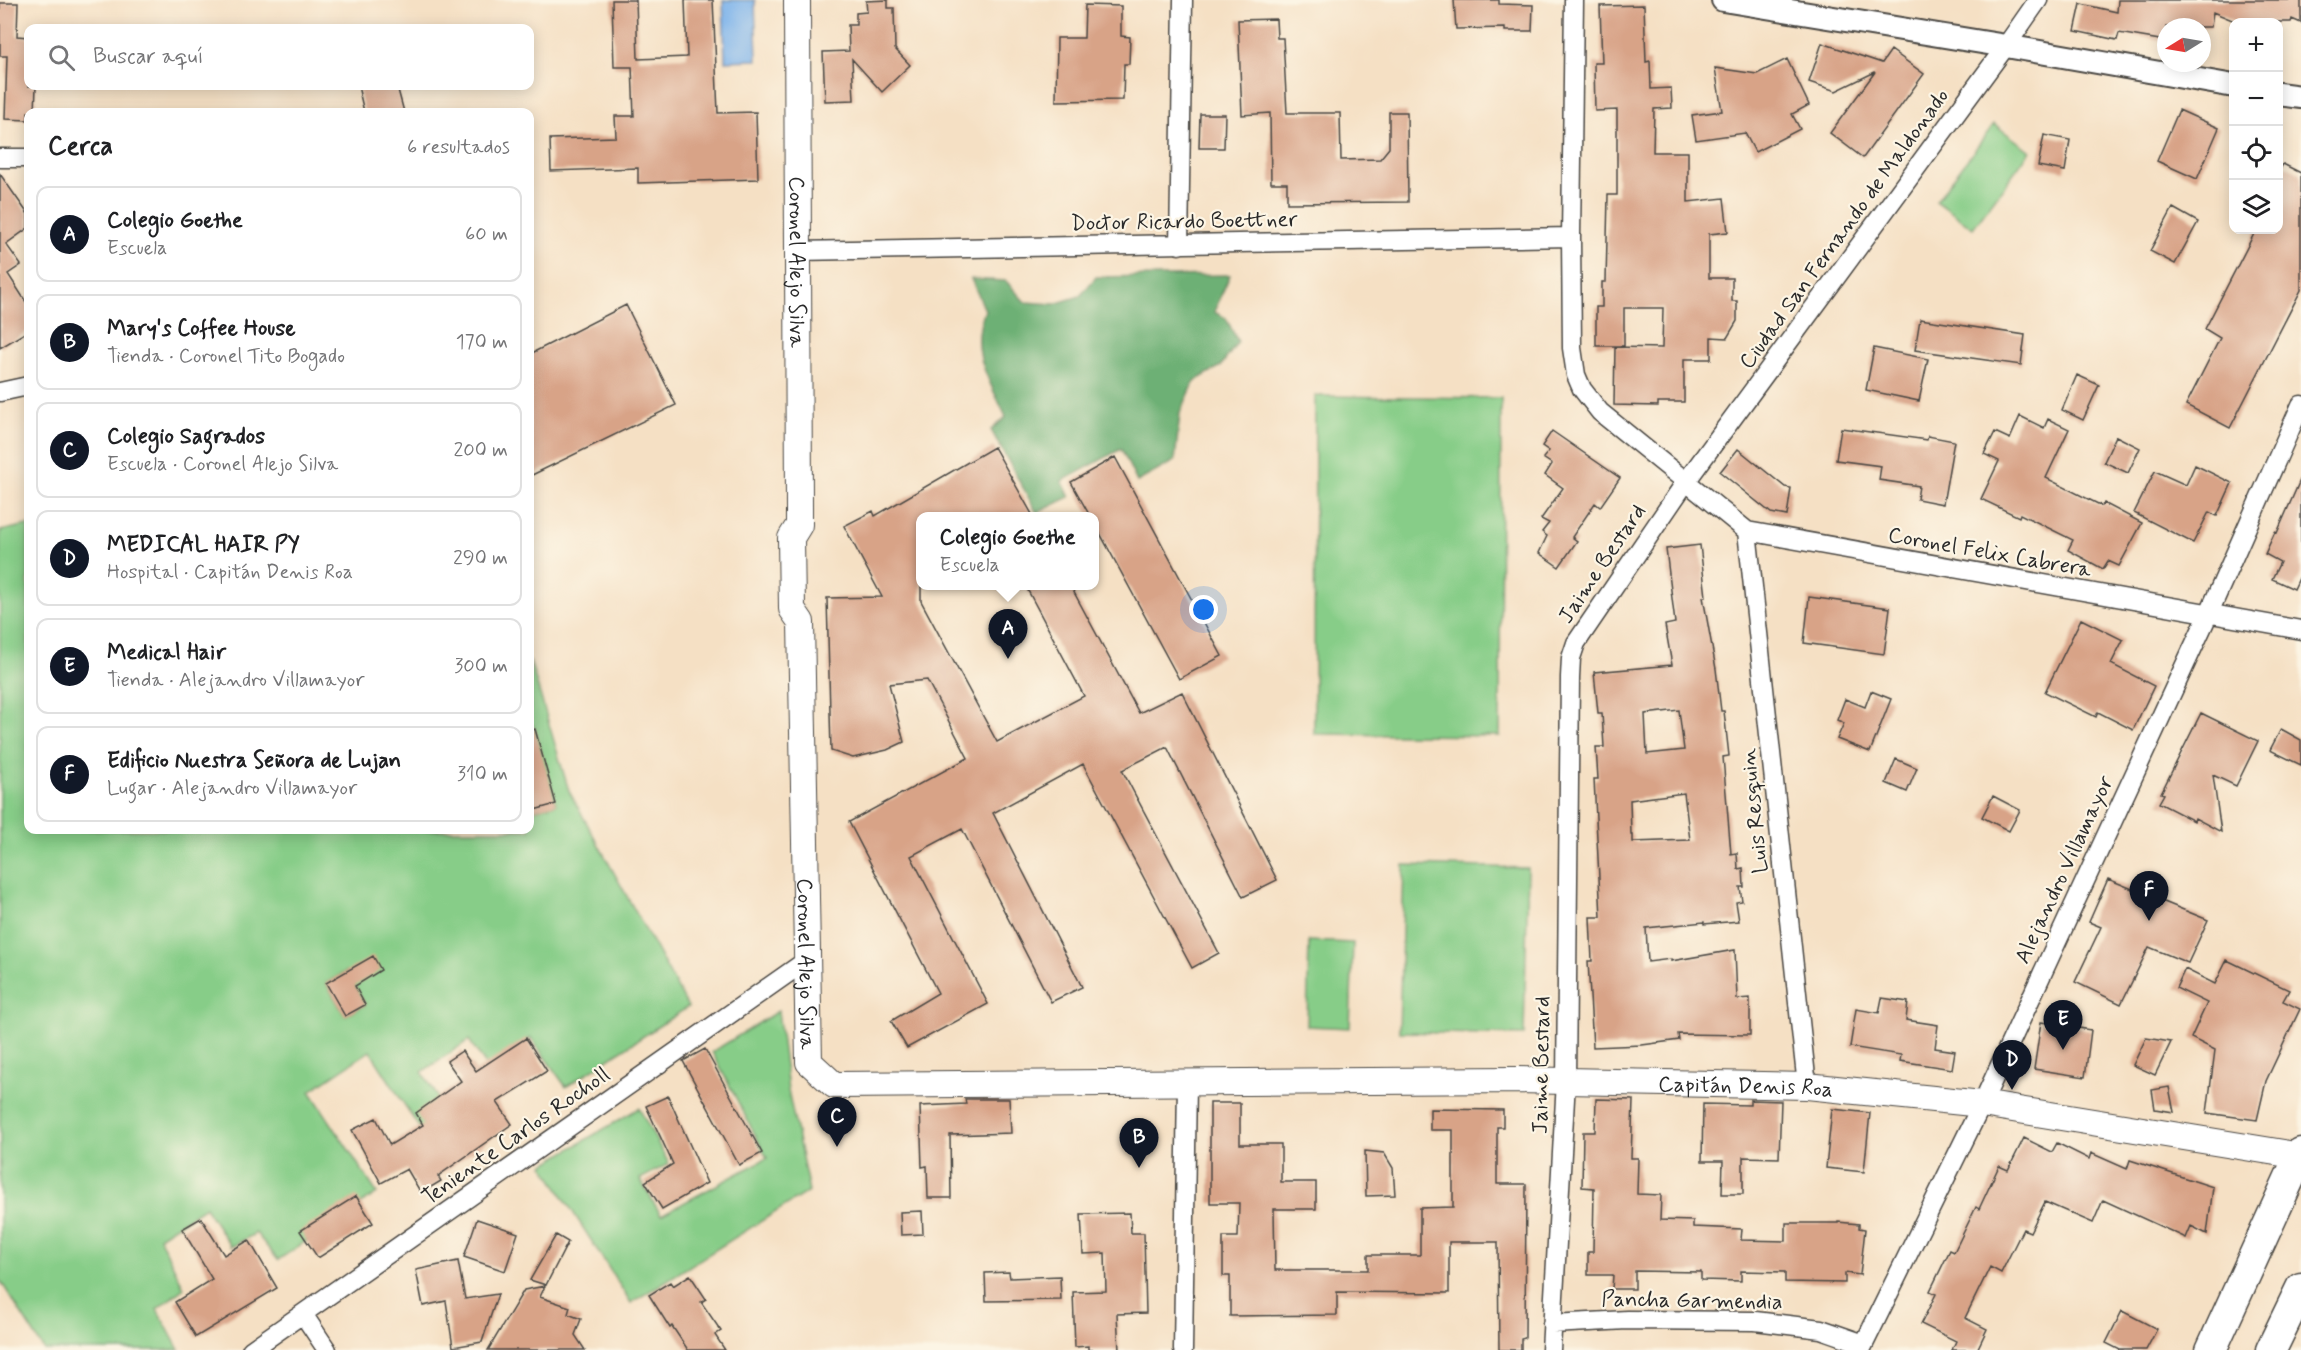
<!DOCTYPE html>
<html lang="es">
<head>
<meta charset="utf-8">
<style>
  body { margin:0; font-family:Mynerve,sans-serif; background:#f2f2f2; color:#202124 }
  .controls { position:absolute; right:18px; top:18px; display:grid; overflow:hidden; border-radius:12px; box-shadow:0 3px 15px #0003 }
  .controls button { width:54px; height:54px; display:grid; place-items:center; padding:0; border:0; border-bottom:2px solid #e0e0e0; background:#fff; color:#202124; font:30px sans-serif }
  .compass { position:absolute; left:2157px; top:18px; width:54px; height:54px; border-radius:50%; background:#fff; box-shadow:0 3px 15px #0003; rotate:259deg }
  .you { position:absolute; left:1204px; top:610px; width:21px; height:21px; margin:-15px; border:4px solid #fff; border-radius:50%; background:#1a73e8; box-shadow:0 0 0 9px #1a73e833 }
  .badge { display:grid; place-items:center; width:39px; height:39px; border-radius:50%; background:#111827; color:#fff; font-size:20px; font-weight:700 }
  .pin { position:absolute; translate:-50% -50px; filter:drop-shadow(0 2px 3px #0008) }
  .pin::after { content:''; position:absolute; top:32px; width:21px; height:18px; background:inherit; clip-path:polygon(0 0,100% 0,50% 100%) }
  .popup { position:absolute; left:916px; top:512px; width:183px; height:78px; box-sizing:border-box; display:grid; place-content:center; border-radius:12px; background:#fff; filter:drop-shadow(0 2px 4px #0005); font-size:20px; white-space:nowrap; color:#757577 }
  .popup b { font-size:22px; color:#202124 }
  .popup::after { content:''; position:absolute; left:50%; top:100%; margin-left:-12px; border:12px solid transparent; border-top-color:#fff }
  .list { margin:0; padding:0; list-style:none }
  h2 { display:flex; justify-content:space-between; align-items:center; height:78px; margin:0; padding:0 24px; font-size:26px }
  h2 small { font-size:20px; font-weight:400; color:#757577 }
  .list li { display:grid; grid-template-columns:39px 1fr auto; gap:18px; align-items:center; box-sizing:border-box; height:96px; margin:0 12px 12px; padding:0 12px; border:2px solid #e0e0e0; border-radius:12px }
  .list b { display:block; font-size:22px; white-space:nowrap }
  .list p { margin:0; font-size:20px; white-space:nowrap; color:#757577 }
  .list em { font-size:20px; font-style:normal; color:#757577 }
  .icon { flex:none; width:33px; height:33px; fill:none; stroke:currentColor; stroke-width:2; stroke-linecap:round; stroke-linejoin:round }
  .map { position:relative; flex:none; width:2301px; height:1350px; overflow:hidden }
  .search { position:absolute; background:#fff; box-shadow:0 3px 15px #0003; left:24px; top:24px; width:510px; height:66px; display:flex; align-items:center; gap:15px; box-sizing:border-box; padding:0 21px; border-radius:12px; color:#757577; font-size:22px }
  .panel { position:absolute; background:#fff; box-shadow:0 3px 15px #0003; left:24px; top:108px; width:510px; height:726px; border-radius:12px }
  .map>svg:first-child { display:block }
  .green { fill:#87cd88; stroke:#597c5a; stroke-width:1.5; fill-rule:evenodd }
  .forest { fill:#6db074; stroke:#4c6e50; stroke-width:1.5 }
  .water { fill:#7cb2eb; stroke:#546e8b; stroke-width:1.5 }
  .building { fill:#d8a387; fill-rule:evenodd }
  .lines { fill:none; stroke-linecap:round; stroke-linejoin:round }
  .minor-casing { stroke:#494642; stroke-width:21 }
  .tertiary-casing { stroke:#494642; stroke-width:26 }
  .secondary-casing { stroke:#494642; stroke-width:28 }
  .primary-casing { stroke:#494642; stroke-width:33 }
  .minor { stroke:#fff; stroke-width:18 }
  .tertiary { stroke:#fff; stroke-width:22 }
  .secondary { stroke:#fff; stroke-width:26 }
  .primary { stroke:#fff; stroke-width:30 }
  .labels { text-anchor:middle; stroke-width:4.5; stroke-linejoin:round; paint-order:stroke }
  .street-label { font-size:22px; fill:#2b2b2b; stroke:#fcf5e5 }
</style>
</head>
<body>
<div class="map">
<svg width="2301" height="1350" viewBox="0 0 2301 1350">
  <rect width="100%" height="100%" fill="#fcf5e5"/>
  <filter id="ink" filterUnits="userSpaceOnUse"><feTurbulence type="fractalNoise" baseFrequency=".0167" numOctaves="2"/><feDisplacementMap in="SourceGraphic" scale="12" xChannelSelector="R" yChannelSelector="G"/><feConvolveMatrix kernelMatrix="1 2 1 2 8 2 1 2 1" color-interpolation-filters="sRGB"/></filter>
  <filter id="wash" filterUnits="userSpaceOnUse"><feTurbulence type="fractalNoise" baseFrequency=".008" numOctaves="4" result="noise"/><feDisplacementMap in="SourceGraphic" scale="24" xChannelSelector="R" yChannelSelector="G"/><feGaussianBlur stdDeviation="1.35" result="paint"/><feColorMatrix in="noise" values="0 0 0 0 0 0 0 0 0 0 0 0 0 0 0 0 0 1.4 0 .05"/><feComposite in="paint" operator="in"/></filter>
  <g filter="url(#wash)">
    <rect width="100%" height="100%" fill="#f5e0c4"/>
    <!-- green -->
    <path class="green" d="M1994,124L2030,151L1973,228L1936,201Z
      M1315,396L1501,398L1500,736L1314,734Z
      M28,525V830H530V794L534,810L556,804L533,725H530V661L569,791L688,1007L566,1087L531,1038L488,1068L469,1040L422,1072L456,1126L429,1143L370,1051L310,1091L377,1193L278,1260L256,1233L231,1247L205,1207L159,1237L184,1288L157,1309L179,1350H44L0,1280V531ZM347,971L365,1005L345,1016L326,983Z
      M1404,865L1528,868L1524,1035L1399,1032Z
      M1309,941L1353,943L1350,1028L1307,1026Z
      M778,1011L788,1090L809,1191L631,1303L543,1165L639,1108L669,1164L640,1179L661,1215L767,1158L712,1052Z"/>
    <!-- forest -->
    <path class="forest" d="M1230,275L1214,312L1226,318L1238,342L1221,366L1195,381L1180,413L1175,461L1137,482L1121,449L1062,481L1070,497L1037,513L991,430L1006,417C989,379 968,352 985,310L971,279L1006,281L1025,302L1054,304L1080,296L1096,277Z"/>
    <!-- water -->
    <path class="water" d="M723,0H755L757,60L725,61Z"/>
    <g id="blocks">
      <!-- building -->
      <path class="building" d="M612,0H636L638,59L687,57L685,0H713L718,113L756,112L758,179L638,183V168L551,171L550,139L616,137L615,116H634L632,67H614Z
        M888,0V8H894L895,49L910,65L882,92L852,59L854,100L825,101L823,52L849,51L848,25H856V13L867,12L866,1Z
        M1454,0H1499V4L1533,5L1532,31H1505V28L1456,29Z
        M2118,0H2301V23L2292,19L2291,22H2237L2213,12L2211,27H2166V41L2119,33L2117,40L2075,31L2081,4L2117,12Z
        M0,3H18L17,36L28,37V86H36L35,112H28V120L5,119L7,56H0Z
        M1085,5L1121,6V36L1130,37L1129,64H1124L1123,100L1056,101L1057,38H1084Z
        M1644,5L1646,62L1650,61L1651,89L1671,88L1672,108L1654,109L1653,152H1688V202L1724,198L1728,232L1709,234V278H1732V301H1737V321L1727,338L1711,337V359H1684V402H1658V406L1614,405L1615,347L1662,348L1663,308H1624V346H1596V307H1602V282H1606L1608,195H1617V110L1595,111L1594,63H1602L1600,6Z
        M1276,19L1277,38H1283L1287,113H1340L1341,160L1380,159L1389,148V112H1407L1408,202L1287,203V183H1271L1270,113L1242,115L1238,20Z
        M1822,43L1882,63L1891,50L1924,74L1863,158L1830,133L1875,72L1836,91L1809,82Z
        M1787,59L1809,105L1792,114L1800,129L1755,152L1745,133L1696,140L1692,115L1722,111L1715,68L1757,74Z
        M358,86H397L404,112H364Z
        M2179,110L2219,128L2197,179L2157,161Z
        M1200,114H1225L1224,148H1199Z
        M2044,135L2070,140L2065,171L2038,166Z
        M2283,164L2301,173V290L2230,428L2186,405L2220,338L2205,329L2256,230H2278V173Z
        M0,174L28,214V228L6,244L21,265L8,274L28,305V331L0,348Z
        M2173,208L2198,222L2175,264L2150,251Z
        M626,305L676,405L530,476V354Z
        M1920,319L2025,335L2021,365L1915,350Z
        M1874,348L1928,359L1919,401L1866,390Z
        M2077,375L2099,385L2083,420L2062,410Z
        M2020,416L2044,428L2048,419L2069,429L2046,478L2102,506L2104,503L2142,523L2119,566L2108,561L2103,569L2068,550L2073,540L2020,514L2019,517L1981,499L1999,461L1984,454L1995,432L2010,439Z
        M1841,428L1927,440L1928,436L1954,441L1943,504L1917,499L1919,486L1879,480L1881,466L1836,460Z
        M1552,431L1620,478L1600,507L1595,503L1572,537L1577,541L1559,567L1539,553L1547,536L1542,532L1549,523L1541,519L1563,488L1545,475L1552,464L1543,458L1549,451L1542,446Z
        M2116,436L2140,448L2128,473L2104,462Z
        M994,447L1033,516H921V601L997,742L1084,696L1025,585H1070L1139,713L1182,692L1277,880L1243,897L1167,747L1122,770L1219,953L1192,968L1083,764L993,813L1082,987L1051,1002L962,829L911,856L988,1004L907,1048L891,1021L938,993L849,822L968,758L927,680L889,684L904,742L887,750L853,758L831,751L827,598L882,597L844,526L873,511L875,516Z
        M1738,449L1785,487L1791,488L1787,516L1771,513L1720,472Z
        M1115,457L1222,656L1179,679L1095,524V516H1090L1071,482Z
        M2195,465L2232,483L2217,516L2209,512L2193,543L2134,513L2155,471L2186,485Z
        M2301,478V574L2294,589L2272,579L2280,562L2265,554L2275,532L2277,533Z
        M1700,545L1706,597H1703L1716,669L1721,711H1724L1729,756L1723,757L1731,854L1737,853L1738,869L1743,868L1744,887H1740L1742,901L1736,902L1739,921L1704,924V922L1646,928L1648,962L1671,959V961L1735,950L1737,999L1750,998V1035L1678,1034L1679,1040L1642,1045L1593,1047L1588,961H1592L1590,917H1601L1594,779H1598L1596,747H1604L1602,713H1598L1594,672L1672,665L1665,625L1675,623L1666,549ZM1679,710L1684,750L1647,754L1645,714ZM1684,793L1690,840L1633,842V835H1631L1630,800Z
        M1809,597L1890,608L1884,654L1804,643Z
        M2081,619L2123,640L2111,664L2154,686L2133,730L2098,712L2096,717L2045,692Z
        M1871,691L1891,699L1870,752L1837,739L1844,723L1837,720L1845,699L1865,707Z
        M2201,713L2258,741L2236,786L2213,775L2221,832L2195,818L2194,821L2159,803L2164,794L2161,793Z
        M535,729L556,804L534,810L530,794V730Z
        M2281,729L2301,740V765L2270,750Z
        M1896,759L1917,768L1907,792L1886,783Z
        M1993,796L2020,810L2009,831L1982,817Z
        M2108,879L2208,920L2188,963L2149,947L2121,1004L2075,982L2101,927L2089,922Z
        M373,956L381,970L355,986L365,1005L345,1016L326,983Z
        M2227,960L2289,990L2283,1001L2300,1009L2266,1081L2257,1120L2207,1113L2215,1050L2191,1038L2207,1003L2176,988L2185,969L2215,984Z
        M1882,998L1908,1002L1906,1020L1938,1025L1935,1048L1955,1051L1952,1069L1900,1061L1901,1055L1850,1047L1856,1009L1879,1013Z
        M2041,1022L2091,1030L2085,1077L2034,1069Z
        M526,1038L547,1071L497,1102L512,1124L438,1176L441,1181L421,1193L407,1169L381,1183L352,1130L376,1118L390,1145L423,1125L416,1113L461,1081L447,1061L462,1051L476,1071Z
        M2146,1038L2171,1042L2155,1075L2133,1065Z
        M705,1049L762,1153L739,1165L683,1061Z
        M2169,1087L2174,1112L2155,1109L2152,1090Z
        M668,1096L707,1183L662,1209L645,1182L673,1164L646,1106Z
        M965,1099H1009L1011,1133L950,1135L951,1198H928L927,1166L922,1167L920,1106L966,1104Z
        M1596,1099L1633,1100L1631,1158H1638L1637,1194L1661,1195L1660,1220L1693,1221V1227L1742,1229L1741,1240L1786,1241V1223H1838V1222L1859,1224V1228L1865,1229L1860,1275L1845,1273V1283L1785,1282V1272L1741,1271V1281L1701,1280V1272L1635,1271V1289H1612L1613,1275H1588V1252H1593L1594,1188L1582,1187L1583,1132H1595Z
        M1750,1100L1781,1101L1779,1158L1743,1157V1194H1722L1723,1161H1702L1703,1104L1750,1105Z
        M1210,1103H1240V1144H1281V1182H1316V1209H1274L1275,1270H1368V1255H1420V1208L1453,1207V1130H1430V1109L1503,1110V1127H1497V1184H1526L1525,1338L1521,1339V1350H1499L1498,1242H1449V1293L1337,1292V1315L1230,1316V1276H1223V1237H1238L1239,1203H1210Z
        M1832,1109L1870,1113L1864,1172L1826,1168Z
        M1130,1131L1148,1132V1150H1129Z
        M2024,1138L2052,1152L2057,1143L2089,1159L2091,1153L2127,1169L2130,1160L2213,1187L2207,1234L2191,1226L2186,1238L2103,1200L2093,1223L2045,1202L2030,1232L2023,1229L2001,1273L1990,1267L1965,1318L1987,1329L1977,1350H1952L1956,1341L1921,1324L1936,1294L1930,1291L1950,1250L1954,1252L1976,1207L1979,1209L1999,1166L2008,1170Z
        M1365,1151L1384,1153L1393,1168L1395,1195L1366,1196Z
        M356,1196L373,1223L318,1258L300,1231Z
        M922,1211L923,1234L901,1235L900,1212Z
        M1130,1213L1131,1233H1144L1146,1313L1117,1314L1119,1350H1088V1346L1075,1347L1073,1292L1106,1291L1105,1253L1083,1254L1081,1214Z
        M201,1218L224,1255L249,1240L277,1288L196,1337L175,1302L212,1279L182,1229Z
        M477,1219L518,1233L505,1271L464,1257Z
        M556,1235L568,1242L546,1285L530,1280Z
        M458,1261L465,1299L498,1294L482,1342L453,1347L446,1301L423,1306L416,1270Z
        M1009,1272L1010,1278L1060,1276L1061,1300L986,1301L985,1273Z
        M690,1275L706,1299L701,1302L721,1331L715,1335L725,1350H688L672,1326L670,1328L649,1295L670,1282L673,1286Z
        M545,1286L540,1297L570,1307L568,1314L581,1319L575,1335L585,1350H488L524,1290Z
        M2122,1311L2157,1329L2146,1350H2120L2106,1343Z"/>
    </g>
  </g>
  <g filter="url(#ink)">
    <use href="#blocks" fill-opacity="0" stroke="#494642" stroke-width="1.5"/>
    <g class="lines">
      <defs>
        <path id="minor" d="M1574,0L1571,237L1572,348L1576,375L1582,389L1600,412L1747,531L2301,630
          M0,158H28
          M1179,245L1183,0
          M797,251L1571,237
          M0,392L28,386
          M1747,531L1807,1086
          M303,1314L327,1350
          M1552,1324L1627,1320L1755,1321L1821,1329L1864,1344
          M251,1350L807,960
          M1183,1350L1187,1083
          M1551,1350L1566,1081L1570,677L1571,658L1576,643L1685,483L2006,46L2038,0
          M1861,1350L1982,1104L2208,615L2301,405"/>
        <path id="tertiary" d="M1723,0L2006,46L2234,86
          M2278,94L2301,97"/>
        <g id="secondary">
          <path id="s1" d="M797,0L799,507V525L791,538L792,609L801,622L809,1062L834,1085L1515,1080L1807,1086L1982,1104L2301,1156"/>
        </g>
        <path id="primary" d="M2211,1350L2301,1153
          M2271,1350L2301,1288"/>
      </defs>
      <!-- minor casing -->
      <use href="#minor" class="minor-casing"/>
      <!-- tertiary casing -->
      <use href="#tertiary" class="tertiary-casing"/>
      <!-- secondary casing -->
      <use href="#secondary" class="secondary-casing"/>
      <!-- primary casing -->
      <use href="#primary" class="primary-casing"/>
      <!-- minor -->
      <use href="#minor" class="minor"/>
      <!-- tertiary -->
      <use href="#tertiary" class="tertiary"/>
      <!-- secondary -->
      <use href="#secondary" class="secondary"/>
      <!-- primary -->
      <use href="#primary" class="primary"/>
    </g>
  </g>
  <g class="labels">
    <!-- street labels -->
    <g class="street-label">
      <text transform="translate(1184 220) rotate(-1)" y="8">Doctor Ricardo Boettner</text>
      <text transform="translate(1843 228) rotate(-54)" y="8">Ciudad San Fernando de Maldonado</text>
      <text dy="8" stroke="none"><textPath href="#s1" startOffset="262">Coronel Alejo Silva</textPath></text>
      <text transform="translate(1990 551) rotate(10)" y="8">Coronel Felix Cabrera</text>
      <text transform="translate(1601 563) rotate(-56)" y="8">Jaime Bestard</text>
      <text transform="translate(1753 811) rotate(-96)" y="8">Luis Resquin</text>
      <text transform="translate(2063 869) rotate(-65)" y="8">Alejandro Villamayor</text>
      <text dy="8" stroke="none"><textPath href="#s1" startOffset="969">Coronel Alejo Silva</textPath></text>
      <text transform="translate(1540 1065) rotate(-89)" y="8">Jaime Bestard</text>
      <text dy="8" stroke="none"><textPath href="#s1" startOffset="2013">Capitán Denis Roa</textPath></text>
      <text transform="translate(515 1135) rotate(-35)" y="8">Teniente Carlos Rocholl</text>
      <text transform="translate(1692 1299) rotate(1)" y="8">Pancha Garmendia</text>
    </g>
  </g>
</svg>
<div class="controls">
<button>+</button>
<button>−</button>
<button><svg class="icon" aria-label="locate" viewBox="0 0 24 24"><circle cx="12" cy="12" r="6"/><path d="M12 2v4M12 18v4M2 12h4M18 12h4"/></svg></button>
<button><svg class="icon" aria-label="layers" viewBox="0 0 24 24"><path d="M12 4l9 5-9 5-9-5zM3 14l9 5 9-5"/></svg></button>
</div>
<svg class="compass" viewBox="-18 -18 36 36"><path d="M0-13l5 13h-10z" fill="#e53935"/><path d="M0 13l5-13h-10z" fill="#757577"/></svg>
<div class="you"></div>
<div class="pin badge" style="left:1008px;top:659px">A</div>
<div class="popup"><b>Colegio Goethe</b>Escuela</div>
<div class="pin badge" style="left:1139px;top:1168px">B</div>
<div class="pin badge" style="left:837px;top:1147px">C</div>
<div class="pin badge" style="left:2012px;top:1090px">D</div>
<div class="pin badge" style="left:2063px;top:1050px">E</div>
<div class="pin badge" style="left:2149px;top:921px">F</div>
<div class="search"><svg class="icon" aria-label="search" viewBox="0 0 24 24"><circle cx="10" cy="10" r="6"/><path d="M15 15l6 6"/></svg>Buscar aquí</div>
<section class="panel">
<h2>Cerca<small>6 resultados</small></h2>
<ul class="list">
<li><span class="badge">A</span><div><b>Colegio Goethe</b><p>Escuela</p></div><em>60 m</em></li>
<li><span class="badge">B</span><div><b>Mary's Coffee House</b><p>Tienda · Coronel Tito Bogado</p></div><em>170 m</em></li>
<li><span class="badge">C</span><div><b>Colegio Sagrados</b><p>Escuela · Coronel Alejo Silva</p></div><em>200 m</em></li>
<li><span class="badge">D</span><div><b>MEDICAL HAIR PY</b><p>Hospital · Capitán Denis Roa</p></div><em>290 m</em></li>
<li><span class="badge">E</span><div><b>Medical Hair</b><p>Tienda · Alejandro Villamayor</p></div><em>300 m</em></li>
<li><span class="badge">F</span><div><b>Edificio Nuestra Señora de Lujan</b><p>Lugar · Alejandro Villamayor</p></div><em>310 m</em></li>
</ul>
</section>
</div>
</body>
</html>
